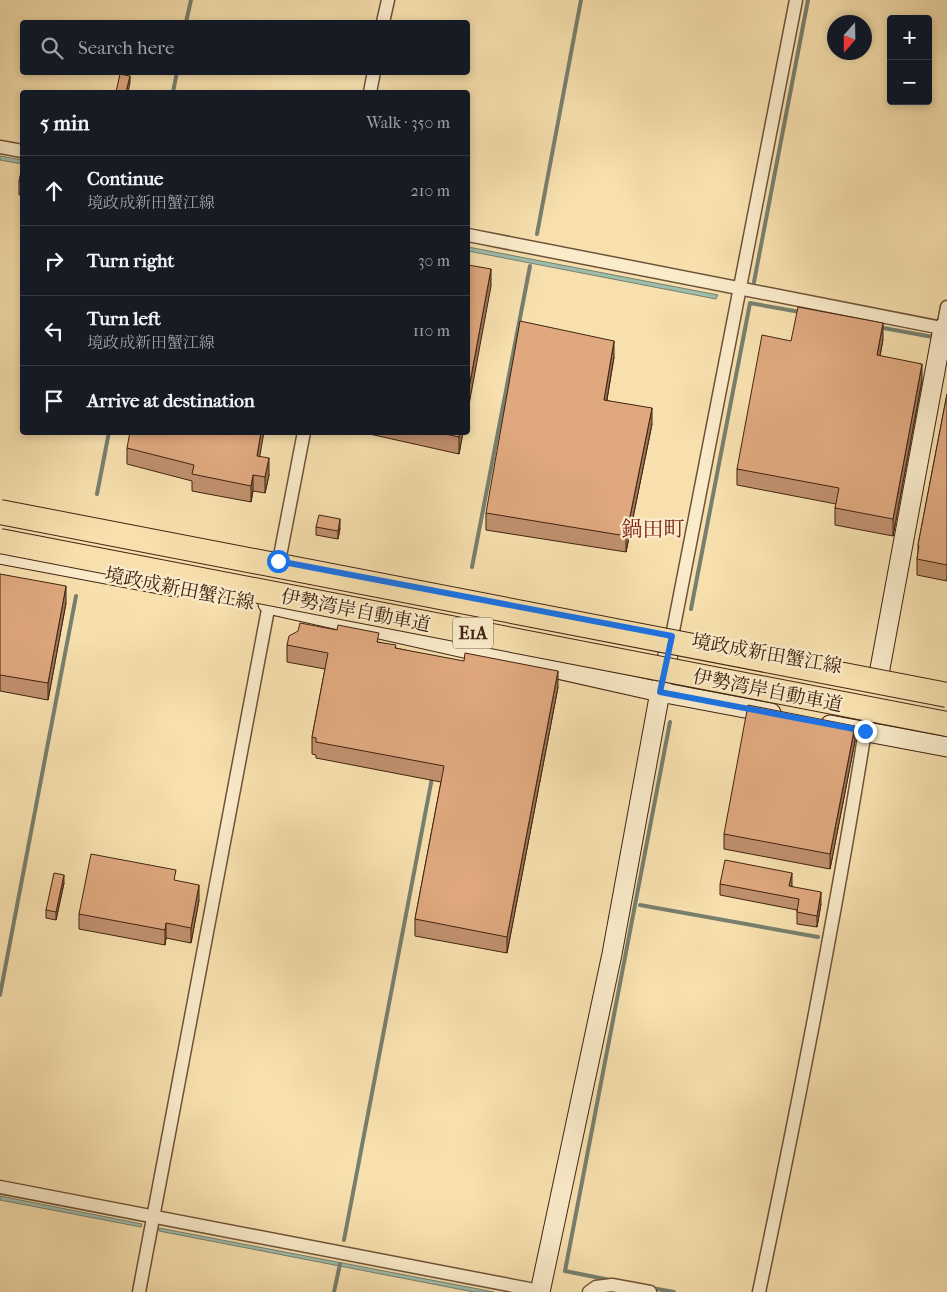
<!DOCTYPE html>
<html lang="en">
<head>
<meta charset="utf-8">
<style>
  body { margin:0; font-family:"IM FELL French Canon","Noto Serif JP",serif; background:#242831; color:#f1f3f6 }
  .controls { position:absolute; right:15px; top:15px; display:grid; overflow:hidden; border-radius:5px; box-shadow:0 2px 8px #0003 }
  .controls button { width:45px; height:45px; display:grid; place-items:center; padding:0; border:0; border-bottom:1px solid #363941; background:#171b24; color:#f1f3f6; font:25px sans-serif }
  .compass { position:absolute; left:827px; top:15px; width:45px; height:45px; border-radius:50%; background:#171b24; box-shadow:0 2px 8px #0003; rotate:200deg }
  .stop { position:absolute; width:15px; height:15px; margin:-11px; border:4px solid #1a73e8; border-radius:50%; background:#fff }
  .stop.end { background:#1a73e8; border-color:#fff; box-shadow:0 1px 5px #0008 }
  .list { margin:0; padding:0; list-style:none }
  h2 { display:flex; justify-content:space-between; align-items:center; height:65px; margin:0; padding:0 20px; font-size:21px }
  h2 small { font-size:16px; font-weight:400; color:#9ea1a6 }
  .list li { display:grid; grid-template-columns:32px 1fr auto; gap:15px; align-items:center; box-sizing:border-box; height:70px; padding:0 20px; border-top:1px solid #363941 }
  .list b { display:block; font-size:19px; white-space:nowrap }
  .list p { margin:0; font-size:16px; white-space:nowrap; color:#9ea1a6 }
  .list em { font-size:16px; font-style:normal; color:#9ea1a6 }
  .icon { flex:none; width:28px; height:28px; fill:none; stroke:currentColor; stroke-width:2; stroke-linecap:round; stroke-linejoin:round }
  .map { position:relative; flex:none; width:947px; height:1292px; overflow:hidden }
  .search { position:absolute; background:#171b24; box-shadow:0 2px 8px #0003; left:20px; top:20px; width:450px; height:55px; display:flex; align-items:center; gap:12px; box-sizing:border-box; padding:0 18px; border-radius:5px; color:#9ea1a6; font-size:19px }
  .panel { position:absolute; background:#171b24; box-shadow:0 2px 8px #0003; left:20px; top:90px; width:450px; height:345px; border-radius:5px }
  .map>svg:first-child { display:block }
  .water { fill:#9dbdac; stroke:#787f6e }
  .lines { fill:none; stroke-linecap:round; stroke-linejoin:round }
  .stream { stroke:#787f6e; stroke-width:4 }
  .street-casing { stroke:#6e5238; stroke-width:15 }
  .secondary-casing { stroke:#412311; stroke-width:21 }
  .street { stroke:#faebca; stroke-width:12 }
  .secondary { stroke:#faebca; stroke-width:19 }
  .highway-bridge-casing { stroke:#412311; stroke-width:26; stroke-linecap:butt }
  .highway-bridge { stroke:#f7e0ae; stroke-width:24 }
  .wall { fill:#c0906d; stroke:#412311 }
  .shaded-wall { fill:#9c7659; stroke:#412311 }
  .building { fill:#dfa87f; stroke:#412311 }
  .route { stroke:#1a73e8; stroke-width:6 }
  .labels { text-anchor:middle; stroke-width:4.5; stroke-linejoin:round; paint-order:stroke }
  .shield { fill:#faebca; stroke:#785f48; stroke-width:1 }
  .shield-label { font-size:18px; font-weight:bold; fill:#412311 }
  .street-label { font-size:19px; fill:#412311; stroke:#faebca }
  .quarter-label { font-size:21px; fill:#7a1f14; stroke:#faebca }
</style>
</head>
<body>
<div class="map">
<svg width="947" height="1292" viewBox="0 0 947 1292">
  <rect width="100%" height="100%" fill="#f7e0ae"/>
  <filter id="stains"><feTurbulence type="fractalNoise" baseFrequency=".004" numOctaves="4"/><feColorMatrix values="0 0 0 0 .2 0 0 0 0 .09 0 0 0 0 .02 0 0 0 .5 -.17"/></filter>
  <radialGradient id="worn" r=".72"><stop offset=".6" stop-color="#630" stop-opacity="0"/><stop offset="1" stop-color="#630" stop-opacity=".3"/></radialGradient>
  <!-- water -->
  <path class="water" d="M0,156L22,160V164L0,160Z
    M468,247L718,295L716,299L468,251Z
    M0,1196L142,1224L141,1227L0,1200Z
    M159,1228L494,1292H474L159,1231Z"/>
  <g class="lines">
    <!-- stream -->
    <path class="stream" d="M186,22L191,0
      M173,92L177,72
      M537,234L581,0
      M754,282L808,0
      M878,327L933,337
      M97,494L109,432
      M472,567L530,266
      M691,609L750,303L800,312
      M640,905L818,937
      M0,995L76,596
      M344,1240L432,778
      M610,1280L565,1271L670,722
      M652,1288L674,1292
      M334,1292L340,1264"/>
    <defs>
      <path id="street" d="M383,22L388,0
        M370,92L374,72
        M0,147L22,151
        M468,235L947,329
        M943,328L947,307
        M279,561L304,432
        M672,636L796,0
        M0,1187L540,1291
        M139,1292L269,604
        M589,1292L596,1287L612,1285L650,1292
        M759,1292C798,1106 835,919 865,731"/>
      <path id="secondary" d="M0,554L175,587
        M268,604L660,692L771,713
        M879,674L943,328
        M830,725L947,747
        M540,1292L612,954L660,692L672,636"/>
    </defs>
    <!-- street casing -->
    <use href="#street" class="street-casing"/>
    <!-- secondary casing -->
    <use href="#secondary" class="secondary-casing"/>
    <!-- street -->
    <use href="#street" class="street"/>
    <!-- secondary -->
    <use href="#secondary" class="secondary"/>
    <defs>
      <path id="highway-bridge" d="M0,512L947,695
        M0,541L947,724"/>
    </defs>
    <!-- highway-bridge casing -->
    <use href="#highway-bridge" class="highway-bridge-casing"/>
    <!-- highway-bridge -->
    <use href="#highway-bridge" class="highway-bridge"/>
  </g>
  <!-- wall -->
  <path class="wall" d="M22,167V195H19V182Z
    M883,339L880,356L922,380L893,536L835,525V508L836,504L737,485V469L791,341Z
    M614,357L607,400L652,424L626,552L486,530V513Z
    M947,394V581L917,575V559L918,552V545Z
    M365,432H463L459,454L365,433Z
    M127,448L260,456L269,475L265,493L253,491L251,502L192,491V481L127,464Z
    M316,527L340,528L338,539L316,535Z
    M0,577L66,603L48,700L0,691Z
    M379,642L396,648L558,687L507,953L415,936V919L441,782L316,758V755L312,754V737L325,669L287,662V645Z
    M855,741L830,869L724,849V834Z
    M176,881L199,900L191,943L166,938L165,945L79,929V914Z
    M64,883L56,920L46,918V910Z
    M720,884L792,886L821,904L817,927L797,924V910L720,895Z"/>
  <!-- shaded-wall -->
  <path class="shaded-wall" d="M130,76V83L128,92H126Z
    M491,269V286L468,410V393Z
    M883,323V339L877,372V355Z
    M614,341V357L604,416V400Z
    M922,364V380L893,536V519Z
    M652,408V424L626,552V536Z
    M261,432H264L257,472V456Z
    M460,432H463L459,454V437Z
    M269,458V475L265,493V477Z
    M253,475V491L251,502V486Z
    M340,519V528L338,539V531Z
    M66,586V603L48,700V683Z
    M558,671V687L507,953V937Z
    M855,726V741L830,869V854Z
    M792,873V885L789,898V886Z
    M64,875V883L56,920V912Z
    M199,885V900L191,943V928Z
    M821,892V904L817,927V916Z
    M166,923V938L165,945V930Z"/>
  <!-- building -->
  <path class="building" d="M120,74L130,76L126,92H116Z
    M22,167V183L19,182Z
    M468,265L491,269L468,393Z
    M798,307L883,323L877,355L922,364L893,519L835,508L839,488L737,469L762,335L791,341Z
    M520,321L614,341L604,400L652,408L626,536L486,513Z
    M947,394V565L917,559L919,546L918,545Z
    M130,432H261L257,456L269,458L265,477L253,475L251,486L192,474L194,465L127,448Z
    M436,432H460L459,437Z
    M319,515L340,519L338,531L316,527Z
    M0,574L66,586L48,683L0,675Z
    M300,623L337,630L338,625L379,633L377,642L396,645L395,648L464,661L465,653L558,671L507,937L415,919L444,766L316,742V738L312,737L328,653L287,645L289,636L298,631Z
    M748,705L855,726L830,854L724,834Z
    M91,854L176,870L174,880L199,885L191,928L166,923L165,930L79,914Z
    M725,860L792,873L789,886L821,892L817,916L797,912L799,899L720,884Z
    M54,873L64,875L56,912L46,910Z"/>
  <g class="lines">
    <!-- route -->
    <path class="route" d="M278,561L672,636L660,692L865,731"/>
  </g>
  <g class="labels">
    <!-- shield labels -->
    <rect class="shield" x="453" y="617.5" width="40" height="31" rx="4"/>
    <g class="shield-label">
      <text x="473" y="639">E1A</text>
    </g>
    <!-- street labels -->
    <g class="street-label">
      <text transform="translate(180 588) rotate(11)" y="7">境政成新田蟹江線</text>
      <text transform="translate(356 610) rotate(11)" y="7">伊勢湾岸自動車道</text>
      <text transform="translate(767 653) rotate(10)" y="7">境政成新田蟹江線</text>
      <text transform="translate(768 690) rotate(11)" y="7">伊勢湾岸自動車道</text>
    </g>
    <!-- quarter labels -->
    <g class="quarter-label">
      <text x="653" y="536">鍋田町</text>
    </g>
  </g>
  <rect width="100%" height="100%" filter="url(#stains)"/>
  <rect width="100%" height="100%" fill="url(#worn)"/>
</svg>
<div class="controls">
<button>+</button>
<button>−</button>
</div>
<svg class="compass" viewBox="-18 -18 36 36"><path d="M0-13l5 13h-10z" fill="#e53935"/><path d="M0 13l5-13h-10z" fill="#9ea1a6"/></svg>
<div class="stop" style="left:278px;top:561px"></div>
<div class="stop end" style="left:865px;top:731px"></div>
<div class="search"><svg class="icon" aria-label="search" viewBox="0 0 24 24"><circle cx="10" cy="10" r="6"/><path d="M15 15l6 6"/></svg>Search here</div>
<section class="panel">
<h2>5 min<small>Walk · 350 m</small></h2>
<ul class="list">
<li><svg class="icon" aria-label="ahead" viewBox="0 0 24 24"><path d="M12 20V5M6 11l6-6 6 6"/></svg><div><b>Continue</b><p>境政成新田蟹江線</p></div><em>210 m</em></li>
<li><svg class="icon" aria-label="right" viewBox="0 0 24 24"><path d="M7 20v-9h11M14 6l5 5-5 5"/></svg><div><b>Turn right</b></div><em>30 m</em></li>
<li><svg class="icon" aria-label="left" viewBox="0 0 24 24"><path d="M17 20v-9H6M10 6l-5 5 5 5"/></svg><div><b>Turn left</b><p>境政成新田蟹江線</p></div><em>110 m</em></li>
<li><svg class="icon" aria-label="arrive" viewBox="0 0 24 24"><path d="M6 21V4h12l-3 4 3 4H6"/></svg><div><b>Arrive at destination</b></div></li>
</ul>
</section>
</div>
</body>
</html>
